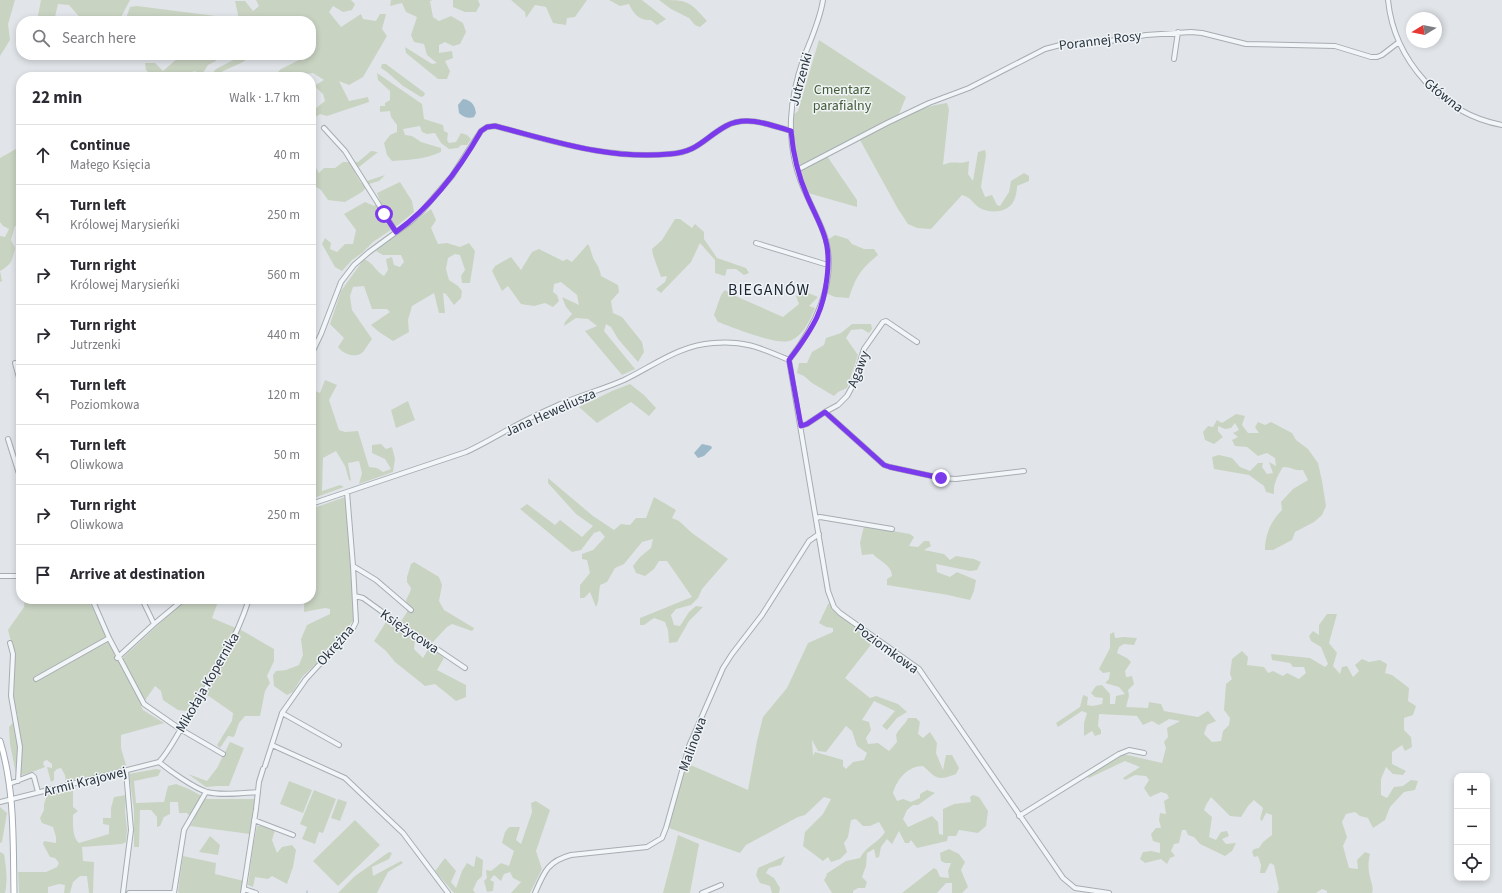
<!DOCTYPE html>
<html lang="en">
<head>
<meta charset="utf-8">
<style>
  body { margin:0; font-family:"Source Sans 3",sans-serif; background:#f2f2f3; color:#2b2b33 }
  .controls { position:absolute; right:12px; bottom:12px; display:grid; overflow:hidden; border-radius:8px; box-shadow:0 2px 6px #0003 }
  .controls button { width:36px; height:36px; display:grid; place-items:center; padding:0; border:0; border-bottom:1px solid #e1e1e2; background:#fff; color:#2b2b33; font:20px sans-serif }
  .compass { position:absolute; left:1406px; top:12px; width:36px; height:36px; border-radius:50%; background:#fff; box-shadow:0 2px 6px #0003; rotate:260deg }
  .stop { position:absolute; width:12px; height:12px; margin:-9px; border:3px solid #7c3aed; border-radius:50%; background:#fff }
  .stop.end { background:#7c3aed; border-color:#fff; box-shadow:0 1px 4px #0008 }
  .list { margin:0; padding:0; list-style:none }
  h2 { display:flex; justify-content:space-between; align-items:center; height:52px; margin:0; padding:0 16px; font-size:17px }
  h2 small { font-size:13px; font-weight:400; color:#7c7c81 }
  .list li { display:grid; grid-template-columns:26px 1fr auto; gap:12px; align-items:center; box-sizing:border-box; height:60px; padding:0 16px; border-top:1px solid #e1e1e2 }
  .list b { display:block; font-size:15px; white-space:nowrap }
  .list p { margin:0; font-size:13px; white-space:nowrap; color:#7c7c81 }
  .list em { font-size:13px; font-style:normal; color:#7c7c81 }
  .icon { flex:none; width:22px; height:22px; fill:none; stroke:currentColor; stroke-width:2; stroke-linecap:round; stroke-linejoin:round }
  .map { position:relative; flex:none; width:1502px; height:893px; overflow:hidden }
  .search { position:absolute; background:#fff; box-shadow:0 2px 6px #0003; left:16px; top:16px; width:300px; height:44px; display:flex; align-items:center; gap:10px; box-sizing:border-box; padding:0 14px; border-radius:16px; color:#7c7c81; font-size:15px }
  .panel { position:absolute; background:#fff; box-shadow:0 2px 6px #0003; left:16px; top:72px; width:300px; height:532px; border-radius:16px }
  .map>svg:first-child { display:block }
  .green { fill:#c9d3c2; fill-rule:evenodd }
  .water { fill:#9cb8c9 }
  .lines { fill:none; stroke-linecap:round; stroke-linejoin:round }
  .stream { stroke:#9cb8c9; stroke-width:1 }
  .minor-casing { stroke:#a6adb3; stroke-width:6 }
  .major-casing { stroke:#a0abb5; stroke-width:7 }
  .minor { stroke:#f3f6f8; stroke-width:4 }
  .major { stroke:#fff; stroke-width:5 }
  .route { stroke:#7c3aed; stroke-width:5 }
  .labels { text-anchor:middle; stroke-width:3; stroke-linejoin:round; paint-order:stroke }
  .street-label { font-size:14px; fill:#293541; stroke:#f0f4f7 }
  .park-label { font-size:14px; fill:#435c37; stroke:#f0f4f7 }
  .quarter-label { font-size:16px; letter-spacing:1px; fill:#1b2632; stroke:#f0f4f7 }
</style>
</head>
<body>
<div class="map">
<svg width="1502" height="893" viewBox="0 0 1502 893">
  <rect width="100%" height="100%" fill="#e1e5e9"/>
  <!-- green -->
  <path class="green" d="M0,0H15L8,24L10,40L0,56Z
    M41,0H130L119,21H83L69,5L58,4L54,21H37Z
    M256,0H351L355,4L352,10L343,12L333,6L329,12L341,27L361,14L363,19L376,21L380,14H386L382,29L387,36L363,77L349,85L339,81L349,101L368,97L369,102L327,116L320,114L311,120V112L325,101L323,94L314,86L324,80L313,73L297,75L296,77H273L281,69L299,60L298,56L296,55H311V21H125L130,7L137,6L239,19L235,1H245L253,11L259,6Z
    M391,0H433L430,1L433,17L439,21L451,16L463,23L466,32L460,44L453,46L445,42L439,45V53L452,51L453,58L445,61L450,71L447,79H438L406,53L405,47L432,64L437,63L427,55L424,44L414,42L411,35L417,17L406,12L402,3L390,6Z
    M453,0H478L480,5L476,12H465L453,7Z
    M511,0H587L575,17L567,18L566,25L553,23L546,7L535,5L526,18L525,12Z
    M609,0H642L666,19L657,25L651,20C639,21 633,13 629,4L620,6Z
    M659,0C688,0 688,0 707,21L700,27L695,25L689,18L671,9Z
    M819,40L906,97L899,114L799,166L794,142L793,115L798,111Z
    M178,55H218L216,61L208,65L203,73L199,75L195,71L187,74L185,77H161L160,75H151L146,70L145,63H155L163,71L179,57Z
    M243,55H254L241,63L223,71L216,77H209L216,69Z
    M382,64H386L425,93L424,96L421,97L403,86L387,72L381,68Z
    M377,73L422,104L424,119L443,125L444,131L448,133L447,140L449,143L456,142L461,133L467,135L471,139L467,145H461L458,148L449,149L441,143L435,133L427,134L422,132L420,126L403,129L405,135L412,136L421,142L441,148V152C426,159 409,160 392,161L387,155L384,143L390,135L397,132V125L391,117L390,111L380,112V106H385V103L390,100V91L378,80Z
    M947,103L949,109L943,165C953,160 959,165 969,161L968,174L973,181L978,152L985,150L986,155L981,187L985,197L992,195L997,205L1000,206L1009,192L1011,181L1024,173L1029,176V181L1017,186C1017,192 1015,202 1010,206C1002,213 988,213 980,208C972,203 972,198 962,195L931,229L917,228L908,224L898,209L860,140L861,138C888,125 916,107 947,103Z
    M21,146V225L15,226L11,240L15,248C12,261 12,264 0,271L2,281L0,282V236L5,237L9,229L3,226L0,222V158Z
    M371,151L378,152L354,171L361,183L385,175L379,181L369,184L362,192L345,202L328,200L321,190L311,184V159L319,173L324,168H335L343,162H358Z
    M827,156L857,200V207L808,193L800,171Z
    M400,182L412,201L414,212L398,225L373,242L362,253L352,260L342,271L335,267L322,244L325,238L331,243L330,249L337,252L345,244H353L356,230L344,214L365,202L374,206L380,201L377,193Z
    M431,209L436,220L431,228L438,244L447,243L460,247L469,243L475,251L470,283H462L461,276L465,270L460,255L455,254L448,258L446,269L449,280L458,286L462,291L461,298L454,305L446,294L443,293L445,313H439L434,293L412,306L408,320L409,332L393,341L379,332L371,325L390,312L387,309H372L364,286L353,287L350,296L352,310L372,339C369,343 366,348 363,352C356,359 343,354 338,347L344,338L330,324L341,291L364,259C374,263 375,271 384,276L388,270L386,259L392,257L394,265L400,267L404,262L401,255H383L376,251Z
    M675,219H680L692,228L695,224L704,232V239L717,258L746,268L749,273L744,275L736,269H727L725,276L715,273V260L700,243L691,262L661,293L656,289L665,282L667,276L661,277L653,255L652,249L662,240Z
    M835,235L848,239L852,244L864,249H874L878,255C861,269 856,276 849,298L835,297L826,293L831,266L829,239Z
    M588,244C591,249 592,256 594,260C598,266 600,269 601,276L618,285L619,292L611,301L613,313L622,317L642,342L644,352L638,362L618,339L611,327L606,324L604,331L635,369L622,375L585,331L597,326L588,319L576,318L564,326L565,322L572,314L566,307L562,297L579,305L577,295L561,282L554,284L553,292L557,295L559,301L553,307L545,303L534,306L521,304L508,286L502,291L492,271L495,266L511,257L521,270L532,252L539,249L563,261L567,259L572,262Z
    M725,290L731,294L783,317L799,304L796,296L806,292L818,297L809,306L815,308C810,320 804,334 792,340C779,347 732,327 718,322L714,315L721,295Z
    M852,324H871L872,329L869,333L862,329L851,330L846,338L858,355L847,388L838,392L834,396L812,383L804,376L797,373L799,363H807L812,352L824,345L826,338L841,333Z
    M325,380L337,385L329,400L339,430L345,432L358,431L369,467L377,468L383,472L391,469L385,459L372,453V445L381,444L386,449L392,447L395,459L393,472L359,484L362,473L359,461L348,463L351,481L349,480L345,466L336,451L323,458L322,491L340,485L344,487L311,499V389L320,393Z
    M630,384L644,395L656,408L649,416L631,402L597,423L579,407L612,391Z
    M408,401L415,420L396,428L391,410Z
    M1236,414L1245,416L1242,425L1248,433H1259L1255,427L1258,422L1265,425L1271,422L1292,433L1296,440L1308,449L1318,463L1322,481L1326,506L1322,515L1314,522L1295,532L1292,540L1273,550H1265C1265,534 1271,521 1282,510L1281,502L1293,489L1308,480L1303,470C1294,471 1292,467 1283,467C1278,475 1273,484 1274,494L1266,492L1264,486L1249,475L1214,469L1212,457L1219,455L1232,458L1240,467L1250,471L1258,463H1263L1262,467L1267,474L1273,473L1269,462L1276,466L1275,458L1267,453L1258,456L1247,447L1235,446L1232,440L1238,437L1233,433L1239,430L1235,423L1231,428L1225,429L1218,426V431L1223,437L1214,444L1205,440L1203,432L1208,426L1213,427L1217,420L1222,423Z
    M548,478L593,516L614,530L621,524L630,525L636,518H646L654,497L676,510L672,518L679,521L692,533L728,559L702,589L698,598L691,605L676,609L671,615L674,625L680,626L689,612L696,606L703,607L689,621L677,642L669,643L668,630L665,622L654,618L644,625H640V618L692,597L667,561H659L654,569L645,576L636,573L633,566L640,557L651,548L653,539L642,542L624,564L615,568L607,582L600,585L598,602L596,607L590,592L584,598H580V585L590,573L587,560L582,559V554L593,550L605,537L600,531L594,533L581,550L572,552L520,509L527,504L555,525L560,520L582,537L593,526L576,514L548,483Z
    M345,497L353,594V621L321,659L302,677L293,692L287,695L274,686L273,675L276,671L286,670L299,665L303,655L301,639L307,625L330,614V609L325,608L304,612V599H311V509Z
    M864,526L910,534L914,537L909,546L918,547L924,541H929L931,546L924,550L944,554L950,560L956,556L974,559L981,562L977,570L970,571L936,564L937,572L950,577L957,572L976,580L974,591L970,600L948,595L887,585V579L892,576C892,565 879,561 873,554L862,555L860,543Z
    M414,562L439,577L442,585L439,601L444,610L474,628L472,631L452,624L447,627L433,642L404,624L401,628L415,639L414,649L423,658L430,646L444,658L437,670L466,685V697L456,701L435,684L425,686L395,662L386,651L374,641L388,619L398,626L407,612L406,600L410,592L411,588L407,582V577L411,564Z
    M25,599H88L118,662L186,599H219L212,618L243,631L274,649V661L267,676L270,683L265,691L260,716H245L239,723L234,737L228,736L220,748L217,745L232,721L233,713L200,690L186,711L178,710L163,700L161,691L155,686L141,706L143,710L164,723L121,735V748L126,765L122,768L66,784L65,775L61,768L57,769L54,772V780L51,782L47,767L52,768V764L47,760L44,761L43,764L45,767L35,771L15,777L16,774L10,744L9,727L18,717L11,688L14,653L8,630L24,607Z
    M830,603L839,615L874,641L845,678L870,698L876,696L898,704L907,712L897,718L887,730L882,726L895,711L874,701L862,720L869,722L871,730L866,738L868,744L878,743L889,751L897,742L896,735C899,728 905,725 908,718H916L920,722L918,734L923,738L930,732L937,743L936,753L943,770L946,755H952L959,768L956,774C937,781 937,779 923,766C908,766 897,779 893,793L897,801L903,799L911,802L920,798V794L927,790L935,793L918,805H913L907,810L903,819L908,827L932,816L938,822L939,834L943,835V809L954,804L971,802L970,797L973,795L979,797L988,811L986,826L978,833L959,830L956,836H948L947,841L917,848L911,840L909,843H905L899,831L892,844L887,839L881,847L879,857L876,858L874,849L867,853L866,866L862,877L867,882L865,888H858L853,891V893H832L824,880L827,875L826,874L846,861L860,858C867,845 878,843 885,832L879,822L870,826H863L856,819L851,820L848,837L844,843L847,852L840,859L831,862L828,857L823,861L803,846L805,832L823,814L831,799L824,797L805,815L798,817L746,845L740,853L669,828L686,763L748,790L757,741L763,717L787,688L808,643L833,632V628L826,627L819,623L828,604ZM846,726L852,731L857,746L867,753L864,760L853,762L846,769L843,766V760L815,752L813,756L812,740L818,751L826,752Z
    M1327,614H1337L1329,643L1337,653L1333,666L1340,674L1342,667L1347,666L1353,677L1359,671L1355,665L1362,659L1369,662L1380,660L1387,664L1385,673L1392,675L1409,688L1408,701L1416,706L1413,715L1404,718V730L1411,737L1412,747L1405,751L1402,745L1392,752V764L1406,771L1403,775L1393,774L1386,767L1381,779V795L1387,798L1394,787L1403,786L1411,780L1418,781L1415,790L1404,792L1390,807L1385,820L1373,828L1368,818L1360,816L1355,812L1346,814L1342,822L1347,837L1343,846L1349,868L1358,869L1357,860L1365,852L1370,854C1368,862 1368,869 1370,877C1371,883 1374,887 1372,893H1327V891L1322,889L1316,893H1277L1279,889L1274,865L1270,863L1265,873H1260L1261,865L1258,856L1254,857L1252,852L1254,849L1259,848L1263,842L1272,835V815L1266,813L1262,821L1260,819L1263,808L1254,800L1248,806L1241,817L1230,816L1211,797L1206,805L1204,810L1212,817L1209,837L1216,840L1221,832L1227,831L1229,836L1222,839L1226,844L1236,843L1232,851L1225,856L1200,844L1194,837L1188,835L1186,830H1182L1179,843L1174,844L1171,851L1175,856L1170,858L1167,864L1161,859L1145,863L1140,859L1143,852L1151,851L1160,853V843L1153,841L1151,834L1156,828H1161L1159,820L1160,813L1166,814L1164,801L1169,798L1167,794L1161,792L1150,797L1144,788L1149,780L1146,776L1135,775L1125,780L1123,778L1140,767L1125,761L1089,778L1087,776L1123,754L1162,763L1166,748L1164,742L1168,737L1167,728L1180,721L1169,719L1159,725L1152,721L1143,725L1137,716L1099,714L1098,726L1101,730V734L1095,736L1092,731L1084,736V723L1087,713L1082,711L1058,727L1056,723L1080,707L1083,695L1088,697L1087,705L1093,706L1102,704L1103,698L1095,697L1091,693L1096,686L1102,685L1110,694V704H1115L1116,696L1125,694L1119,687L1105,683L1109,679L1110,672L1103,673L1099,669L1110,648V634L1114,632L1115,638L1124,637L1137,638L1134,645L1124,644L1119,647L1117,653L1127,658L1131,662L1125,671L1126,677L1132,676L1134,684L1128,690L1129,696L1126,707L1148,708L1149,702L1161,704L1164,711L1198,717L1208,711L1216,721L1207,725L1204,734L1212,742L1221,741L1223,731L1229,725L1230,718L1224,710L1226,684L1232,679L1230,674L1232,659L1242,651L1248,657L1247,665L1264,667L1268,673L1273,671L1283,676L1287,673L1299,679L1306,673L1304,667H1293L1290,663L1272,660L1271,654L1310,658L1325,667L1328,664L1321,647L1311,641L1309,636L1313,631L1319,635V625Z
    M230,742L244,748L229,786H217L206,787L188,774L207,781L217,768Z
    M156,769L161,770L158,776L134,781L136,803L164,802L168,786L176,784L189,789L207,799H255L250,834L190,826L194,820L187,813H179L178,802H170V814L164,817L160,826L157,827V817L151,810H140L139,847H134V810L129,774Z
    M289,781L312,790L303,813L280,804Z
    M73,790V807L78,811L73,815C73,824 72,837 79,843L109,834V825L103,824V818H111V808L114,797L126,795L125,812L127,829L126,842L122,844L82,847L83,861L94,862L93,893H89L87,876H80L73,882L70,893H64L65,885L59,884L48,887V893H19L18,872H46L57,867L59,863L55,858L50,857L43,844L44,841L56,843V837L53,827L42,823L40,818L44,810V804L47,795Z
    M314,790L336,799L323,833L319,832L315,844L302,839L307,827L300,824Z
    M338,799L347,802L340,821L331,818Z
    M536,801L550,810L536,851L542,869L530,893H511L521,882L513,878L510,872L504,874L501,881L494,875L490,880L494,882L493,891L487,892L484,881L487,878L486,870L491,871L501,863L509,866L514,851L502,843L505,832L509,827H520L516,840L521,844L532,812L531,803Z
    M0,807L7,813L2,842L0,843Z
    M355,820L380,845L338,886L313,861Z
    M261,825L275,830L272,840L277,853L282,847L292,845L296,850L293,867L287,884L272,876L268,879L255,877L253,887L248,885L253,847L257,826Z
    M678,835L699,844L690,893H663Z
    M210,836L220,845L218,855L199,852Z
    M949,849L959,854L965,862L961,870L968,887L962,893H952V883H946L937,893H902L934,868L937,870L940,877L949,878L948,871L951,863H945L941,861L940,853Z
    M0,852L4,854C6,867 8,880 5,893H0Z
    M389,852L392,853L389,859L372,867L373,876L401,861L403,863L388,872L377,893H338L355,876Z
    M183,856L216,863L215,874L244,881L241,893H179L178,891Z
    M476,856L483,860L482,876L477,881L473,890L475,893H454L435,871L445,858L456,871L451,882L456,888L462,871L467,863L474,867Z
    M785,856L781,865L769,868L766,873L774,878L780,888L779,893H772L770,886L760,883L756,875L758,868Z"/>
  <!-- water -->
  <path class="water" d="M463,99C472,100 475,106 476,113L474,117C469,119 463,117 459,113L458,105Z
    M702,444L711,446L712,448L704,456L698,458L694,453Z"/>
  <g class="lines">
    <!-- stream -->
    <path class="stream" d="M307,893V891"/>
    <defs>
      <path id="minor" d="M1388,0C1394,60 1442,114 1502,125
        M1174,59L1178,32
        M324,128L345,151L396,232
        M797,170L887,123L929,103L969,88L1045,49L1064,44L1104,42L1146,35L1191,32L1202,33L1246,44L1335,46L1371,57H1377L1382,55L1399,42
        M756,243L828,265
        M311,355L321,334L341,282L354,265L369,252L410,222L422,211L452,176L481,131L487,127L495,126C553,141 609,160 670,154C698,152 704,138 726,126C746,115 771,125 791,131
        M789,360L828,591L834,607L840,613L919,669L1063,878L1075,888L1109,893
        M789,360C814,328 837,283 826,240C822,226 814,212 808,198C796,174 790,146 791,119C792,98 797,77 804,57C811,39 820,20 823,0
        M15,363L21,385
        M825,412L838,405L847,396L852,387L864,349L883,322L886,321L917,342
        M801,426L807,424L825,412L884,465L890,467L941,478L956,479L1024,471
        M8,439L21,480
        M311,504L466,452C481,445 495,437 509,429C524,421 540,413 556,406C578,396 601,390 624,380C653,366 680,345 713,343C744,340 761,348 789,360
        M816,518L820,517L892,529
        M353,566L376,580L411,610
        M0,576H21
        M355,596L363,598L388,616L465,668
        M92,599L109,638L144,704L180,729L223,754
        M142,599L154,624
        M272,599L279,601L285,600
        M10,643L13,654L11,696L20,747L18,781
        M117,658L154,624L184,599
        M36,679L109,638
        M282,713L339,745
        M272,745L345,778L403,833L448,893
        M159,762C170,750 177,734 186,721C210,682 235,643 249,599
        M159,762C170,771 194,788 207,792C222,796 242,793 258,792
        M265,766L282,713L306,679L353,628L356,622L353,566L347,492
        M9,784L32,775L34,777L38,792
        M0,802L159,762
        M1019,816L1119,754L1129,750L1144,753
        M254,820L293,835
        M244,889L256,893
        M123,893L131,830L126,771
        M129,893H172
        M174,893L184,830L206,792
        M243,893L256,809L259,782L263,769
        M535,893C544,872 548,861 571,855L647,847L662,838L666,828L689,746L723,668L732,654L762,615L809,541L819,534
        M702,893L721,885"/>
      <path id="major" d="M0,741C15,790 13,842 14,893"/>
    </defs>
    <!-- minor casing -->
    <use href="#minor" class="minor-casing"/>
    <!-- major casing -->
    <use href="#major" class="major-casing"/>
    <!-- minor -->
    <use href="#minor" class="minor"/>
    <!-- major -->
    <use href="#major" class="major"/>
  </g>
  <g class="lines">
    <!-- route -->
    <path class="route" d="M384,214L396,232C432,206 459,170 481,131L487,127L495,126C554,141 608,160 670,154C698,152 704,138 726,126C746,115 771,125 791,131C793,154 798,175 807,196C813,210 821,224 825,238C832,259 826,297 817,317C810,332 799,347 789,360L801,426L807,424L825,412L884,465L890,467L941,478"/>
  </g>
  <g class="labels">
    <!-- street labels -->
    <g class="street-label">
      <text transform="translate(1100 40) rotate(-7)" y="5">Porannej Rosy</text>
      <text transform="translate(800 79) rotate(-75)" y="5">Jutrzenki</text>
      <text transform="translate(1444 95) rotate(38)" y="5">Główna</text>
      <text transform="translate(858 369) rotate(-69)" y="5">Agawy</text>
      <text transform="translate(550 412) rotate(-24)" y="5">Jana Heweliusza</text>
      <text transform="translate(410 631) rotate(34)" y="5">Księżycowa</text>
      <text transform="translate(335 645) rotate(-49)" y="5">Okrężna</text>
      <text transform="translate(887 648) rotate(36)" y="5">Poziomkowa</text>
      <text transform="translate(207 682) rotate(-60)" y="5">Mikołaja Kopernika</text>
      <text transform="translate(692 744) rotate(-70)" y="5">Malinowa</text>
      <text transform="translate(85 781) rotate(-14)" y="5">Armii Krajowej</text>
    </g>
    <!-- park labels -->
    <g class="park-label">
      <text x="842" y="94">Cmentarz<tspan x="842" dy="16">parafialny</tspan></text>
    </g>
    <!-- quarter labels -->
    <g class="quarter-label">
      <text x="769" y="295">BIEGANÓW</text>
    </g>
  </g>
</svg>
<div class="controls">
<button>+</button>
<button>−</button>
<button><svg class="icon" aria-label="locate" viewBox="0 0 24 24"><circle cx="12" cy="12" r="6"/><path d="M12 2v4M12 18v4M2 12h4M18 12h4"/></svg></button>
</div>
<svg class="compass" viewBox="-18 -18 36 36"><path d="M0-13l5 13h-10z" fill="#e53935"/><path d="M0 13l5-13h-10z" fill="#7c7c81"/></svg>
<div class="stop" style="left:384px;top:214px"></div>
<div class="stop end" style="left:941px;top:478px"></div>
<div class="search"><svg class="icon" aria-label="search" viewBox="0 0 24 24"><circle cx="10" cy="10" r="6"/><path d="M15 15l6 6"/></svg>Search here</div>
<section class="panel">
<h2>22 min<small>Walk · 1.7 km</small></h2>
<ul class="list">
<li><svg class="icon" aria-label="ahead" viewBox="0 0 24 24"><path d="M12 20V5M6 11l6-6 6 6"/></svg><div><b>Continue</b><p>Małego Księcia</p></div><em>40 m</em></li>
<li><svg class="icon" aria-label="left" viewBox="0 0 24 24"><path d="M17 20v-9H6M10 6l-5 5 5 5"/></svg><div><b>Turn left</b><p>Królowej Marysieńki</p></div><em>250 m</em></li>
<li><svg class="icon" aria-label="right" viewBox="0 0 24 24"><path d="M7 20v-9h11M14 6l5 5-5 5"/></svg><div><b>Turn right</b><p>Królowej Marysieńki</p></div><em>560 m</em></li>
<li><svg class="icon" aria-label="right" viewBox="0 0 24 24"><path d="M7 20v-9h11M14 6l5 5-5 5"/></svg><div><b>Turn right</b><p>Jutrzenki</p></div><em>440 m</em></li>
<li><svg class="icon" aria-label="left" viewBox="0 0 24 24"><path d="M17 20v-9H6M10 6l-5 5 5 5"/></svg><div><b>Turn left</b><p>Poziomkowa</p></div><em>120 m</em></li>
<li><svg class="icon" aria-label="left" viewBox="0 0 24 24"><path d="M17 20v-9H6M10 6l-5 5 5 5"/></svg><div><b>Turn left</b><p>Oliwkowa</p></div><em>50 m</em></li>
<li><svg class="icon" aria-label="right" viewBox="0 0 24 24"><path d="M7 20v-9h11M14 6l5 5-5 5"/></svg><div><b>Turn right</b><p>Oliwkowa</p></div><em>250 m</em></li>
<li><svg class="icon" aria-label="arrive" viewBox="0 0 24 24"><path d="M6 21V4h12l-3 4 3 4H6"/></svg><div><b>Arrive at destination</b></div></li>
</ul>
</section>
</div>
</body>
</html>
